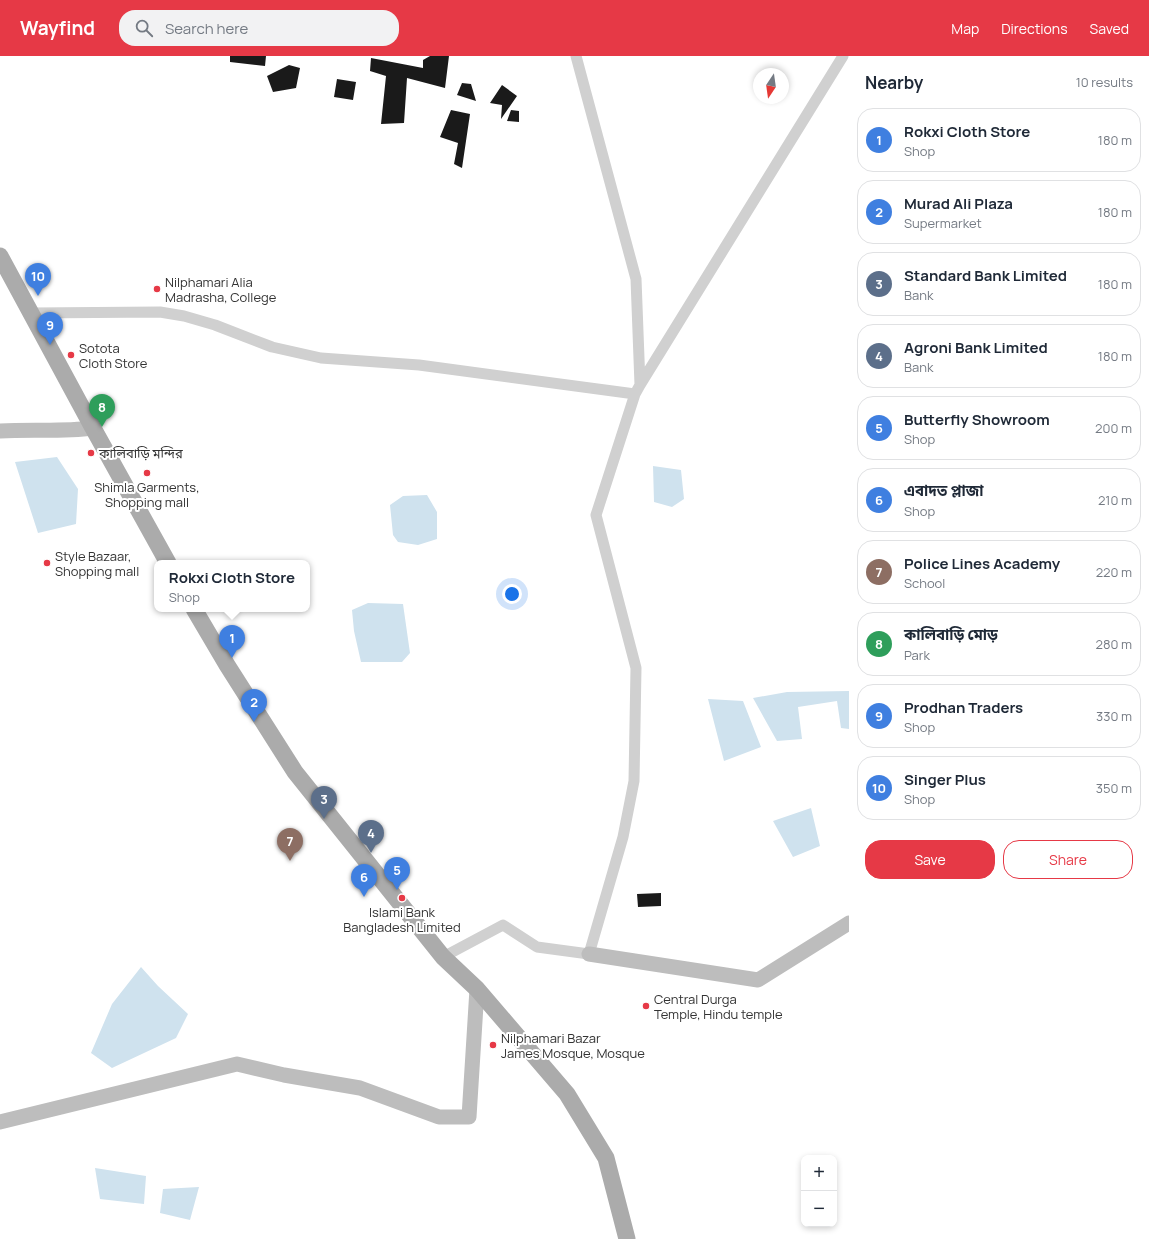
<!DOCTYPE html>
<html lang="en">
<head>
<meta charset="utf-8">
<style>
  body { margin:0; font-family:Manrope,"Noto Sans Bengali",sans-serif; background:#f2f2f3; color:#1f2937 }
  .controls { position:absolute; right:12px; bottom:12px; display:grid; overflow:hidden; border-radius:8px; box-shadow:0 2px 6px #0003 }
  .controls button { width:36px; height:36px; display:grid; place-items:center; padding:0; border:0; border-bottom:1px solid #e0e1e3; background:#fff; color:#1f2937; font:20px sans-serif }
  .compass { position:absolute; left:753px; top:12px; width:36px; height:36px; border-radius:50%; background:#fff; box-shadow:0 2px 6px #0003; rotate:193deg }
  .you { position:absolute; left:512px; top:538px; width:14px; height:14px; margin:-10px; border:3px solid #fff; border-radius:50%; background:#1a73e8; box-shadow:0 0 0 6px #1a73e833 }
  .badge { display:grid; place-items:center; width:26px; height:26px; border-radius:50%; background:#e63946; color:#fff; font-size:13px; font-weight:700 }
  .pin { position:absolute; translate:-50% -33px; filter:drop-shadow(0 1px 2px #0008) }
  .pin::after { content:''; position:absolute; top:21px; width:14px; height:12px; background:inherit; clip-path:polygon(0 0,100% 0,50% 100%) }
  .popup { position:absolute; left:154px; top:504px; width:156px; height:52px; box-sizing:border-box; display:grid; place-content:center; border-radius:8px; background:#fff; filter:drop-shadow(0 1px 3px #0005); font-size:13px; white-space:nowrap; color:#747a83 }
  .popup b { font-size:15px; color:#1f2937 }
  .popup::after { content:''; position:absolute; left:50%; top:100%; margin-left:-8px; border:8px solid transparent; border-top-color:#fff }
  .list { margin:0; padding:0; list-style:none }
  h2 { display:flex; justify-content:space-between; align-items:center; height:52px; margin:0; padding:0 16px; font-size:17px }
  h2 small { font-size:13px; font-weight:400; color:#747a83 }
  .list li { display:grid; grid-template-columns:26px 1fr auto; gap:12px; align-items:center; box-sizing:border-box; height:64px; margin:0 8px 8px; padding:0 8px; border:1px solid #e0e1e3; border-radius:16px }
  .list b { display:block; font-size:15px; white-space:nowrap }
  .list p { margin:0; font-size:13px; white-space:nowrap; color:#747a83 }
  .list em { font-size:13px; font-style:normal; color:#747a83 }
  .actions { display:flex; gap:8px; padding:12px 16px }
  .actions a { flex:1; padding:9px 0; border:1px solid #e63946; border-radius:16px; text-align:center; font-size:14px; color:#e63946 }
  .actions .main { background:#e63946; color:#fff }
  .icon { flex:none; width:22px; height:22px; fill:none; stroke:currentColor; stroke-width:2; stroke-linecap:round; stroke-linejoin:round }
  .map { position:relative; flex:none; width:849px; height:1183px; overflow:hidden }
  header { display:flex; align-items:center; gap:24px; box-sizing:border-box; height:56px; padding:0 20px; background:#e63946; color:#fff }
  header strong { font-size:19px }
  nav { display:flex; gap:22px; margin-inline-start:auto; font-size:14px }
  .search { width:280px; height:36px; background:#f2f2f3; display:flex; align-items:center; gap:10px; box-sizing:border-box; padding:0 14px; border-radius:16px; color:#747a83; font-size:15px }
  main { display:flex }
  aside { flex:1; background:#fff }
  .map>svg:first-child { display:block }
  .water { fill:#cfe2ee }
  .building { fill:#1a1a1a }
  .lines { fill:none; stroke-linecap:round; stroke-linejoin:round }
  .street { stroke:#d0d0d0; stroke-width:11 }
  .secondary { stroke:#bdbdbd; stroke-width:15 }
  .primary { stroke:#ababab; stroke-width:17 }
  .poi-dot { fill:#e63946; stroke:#fff; stroke-width:1.5 }
  .labels { text-anchor:middle; stroke-width:4; stroke-linejoin:round; paint-order:stroke }
  .poi-label { font-size:13px; fill:#333; stroke:#fff; text-anchor:start }
</style>
</head>
<body>
<header>
<strong>Wayfind</strong>
<div class="search"><svg class="icon" aria-label="search" viewBox="0 0 24 24"><circle cx="10" cy="10" r="6"/><path d="M15 15l6 6"/></svg>Search here</div>
<nav><a>Map</a><a>Directions</a><a>Saved</a></nav>
</header>
<main>
<div class="map">
<svg width="849" height="1183" viewBox="0 0 849 1183">
  <rect width="100%" height="100%" fill="#fff"/>
  <!-- water -->
  <path class="water" d="M57,401L78,433L76,468L38,477L15,406Z
    M653,410L681,414L684,443L672,451L654,446Z
    M427,439L437,456V483L418,489L398,486L393,479L390,449L403,440Z
    M368,547L403,548L410,597L402,606H361L354,575L352,554Z
    M849,635V673L841,672L837,645L798,651L802,683L777,685L753,642L787,636Z
    M708,643L743,645L761,691L724,705Z
    M811,752L820,790L793,801L773,765Z
    M141,911L158,930L188,958L176,982L112,1012L91,997L112,948Z
    M95,1112L146,1120L144,1148L100,1143Z
    M199,1131L190,1164L160,1157L163,1133Z"/>
  <!-- building -->
  <path class="building" d="M230,0H266L265,10L230,6Z
    M430,0H449L445,32L407,22L404,67L381,68L386,20L370,15L371,2L423,12V4Z
    M289,9L300,12L296,32L273,36L267,20Z
    M337,23L356,26L353,44L334,41Z
    M462,27L471,28L476,45L457,39Z
    M502,29L517,40L501,63L502,49L490,47Z
    M451,54L470,58L462,112L454,108L458,87L440,81Z
    M511,54L519,55V66L507,65Z
    M661,837V850L638,851L637,838Z"/>
  <g class="lines">
    <!-- street -->
    <path class="street" d="M576,0L636,223L640,329
      M31,257L160,256L184,260L215,269L272,291L321,302L419,309L635,338
      M443,901L503,869L537,891L589,898L623,781L634,725L636,612L596,459L635,338L640,329L843,0"/>
    <!-- secondary -->
    <path class="secondary" d="M0,375C31,373 62,376 93,372
      M589,898L758,924L849,867
      M0,1066L237,1008L284,1019L360,1032L439,1061H469L477,933"/>
    <!-- primary -->
    <path class="primary" d="M0,200L93,372L168,507
      M194,553L227,609L295,716L443,901L477,933L567,1038L606,1102L627,1183"/>
  </g>
  <!-- markers -->
  <g class="poi-dot">
    <circle cx="157" cy="233" r="4"/>
    <circle cx="71" cy="299" r="4"/>
    <circle cx="91" cy="397" r="4"/>
    <circle cx="147" cy="417" r="4"/>
    <circle cx="47" cy="507" r="4"/>
    <circle cx="402" cy="842" r="4"/>
    <circle cx="646" cy="950" r="4"/>
    <circle cx="493" cy="989" r="4"/>
  </g>
  <g class="labels">
    <!-- poi labels -->
    <g class="poi-label">
      <text x="165" y="231">Nilphamari Alia<tspan x="165" dy="15">Madrasha, College</tspan></text>
      <text x="79" y="297">Sotota<tspan x="79" dy="15">Cloth Store</tspan></text>
      <text x="99" y="402">কালিবাড়ি মন্দির</text>
      <text x="147" y="436" text-anchor="middle">Shimla Garments,<tspan x="147" dy="15">Shopping mall</tspan></text>
      <text x="55" y="505">Style Bazaar,<tspan x="55" dy="15">Shopping mall</tspan></text>
      <text x="402" y="861" text-anchor="middle">Islami Bank<tspan x="402" dy="15">Bangladesh Limited</tspan></text>
      <text x="654" y="948">Central Durga<tspan x="654" dy="15">Temple, Hindu temple</tspan></text>
      <text x="501" y="987">Nilphamari Bazar<tspan x="501" dy="15">James Mosque, Mosque</tspan></text>
    </g>
  </g>
</svg>
<div class="controls">
<button>+</button>
<button>−</button>
</div>
<svg class="compass" viewBox="-18 -18 36 36"><path d="M0-13l5 13h-10z" fill="#e53935"/><path d="M0 13l5-13h-10z" fill="#747a83"/></svg>
<div class="you"></div>
<div class="pin badge" style="left:232px;top:602px;background:#3f7fe0">1</div>
<div class="popup"><b>Rokxi Cloth Store</b>Shop</div>
<div class="pin badge" style="left:254px;top:666px;background:#3f7fe0">2</div>
<div class="pin badge" style="left:324px;top:763px;background:#5c6f8a">3</div>
<div class="pin badge" style="left:371px;top:797px;background:#5c6f8a">4</div>
<div class="pin badge" style="left:397px;top:834px;background:#3f7fe0">5</div>
<div class="pin badge" style="left:364px;top:841px;background:#3f7fe0">6</div>
<div class="pin badge" style="left:290px;top:805px;background:#8d6e63">7</div>
<div class="pin badge" style="left:102px;top:371px;background:#2e9e5b">8</div>
<div class="pin badge" style="left:50px;top:289px;background:#3f7fe0">9</div>
<div class="pin badge" style="left:38px;top:240px;background:#3f7fe0">10</div>
</div>
<aside>
<h2>Nearby<small>10 results</small></h2>
<ul class="list">
<li><span class="badge" style="background:#3f7fe0">1</span><div><b>Rokxi Cloth Store</b><p>Shop</p></div><em>180 m</em></li>
<li><span class="badge" style="background:#3f7fe0">2</span><div><b>Murad Ali Plaza</b><p>Supermarket</p></div><em>180 m</em></li>
<li><span class="badge" style="background:#5c6f8a">3</span><div><b>Standard Bank Limited</b><p>Bank</p></div><em>180 m</em></li>
<li><span class="badge" style="background:#5c6f8a">4</span><div><b>Agroni Bank Limited</b><p>Bank</p></div><em>180 m</em></li>
<li><span class="badge" style="background:#3f7fe0">5</span><div><b>Butterfly Showroom</b><p>Shop</p></div><em>200 m</em></li>
<li><span class="badge" style="background:#3f7fe0">6</span><div><b>এবাদত প্লাজা</b><p>Shop</p></div><em>210 m</em></li>
<li><span class="badge" style="background:#8d6e63">7</span><div><b>Police Lines Academy</b><p>School</p></div><em>220 m</em></li>
<li><span class="badge" style="background:#2e9e5b">8</span><div><b>কালিবাড়ি মোড়</b><p>Park</p></div><em>280 m</em></li>
<li><span class="badge" style="background:#3f7fe0">9</span><div><b>Prodhan Traders</b><p>Shop</p></div><em>330 m</em></li>
<li><span class="badge" style="background:#3f7fe0">10</span><div><b>Singer Plus</b><p>Shop</p></div><em>350 m</em></li>
</ul>
<div class="actions"><a class="main">Save</a><a>Share</a></div>
</aside>
</main>
</body>
</html>
